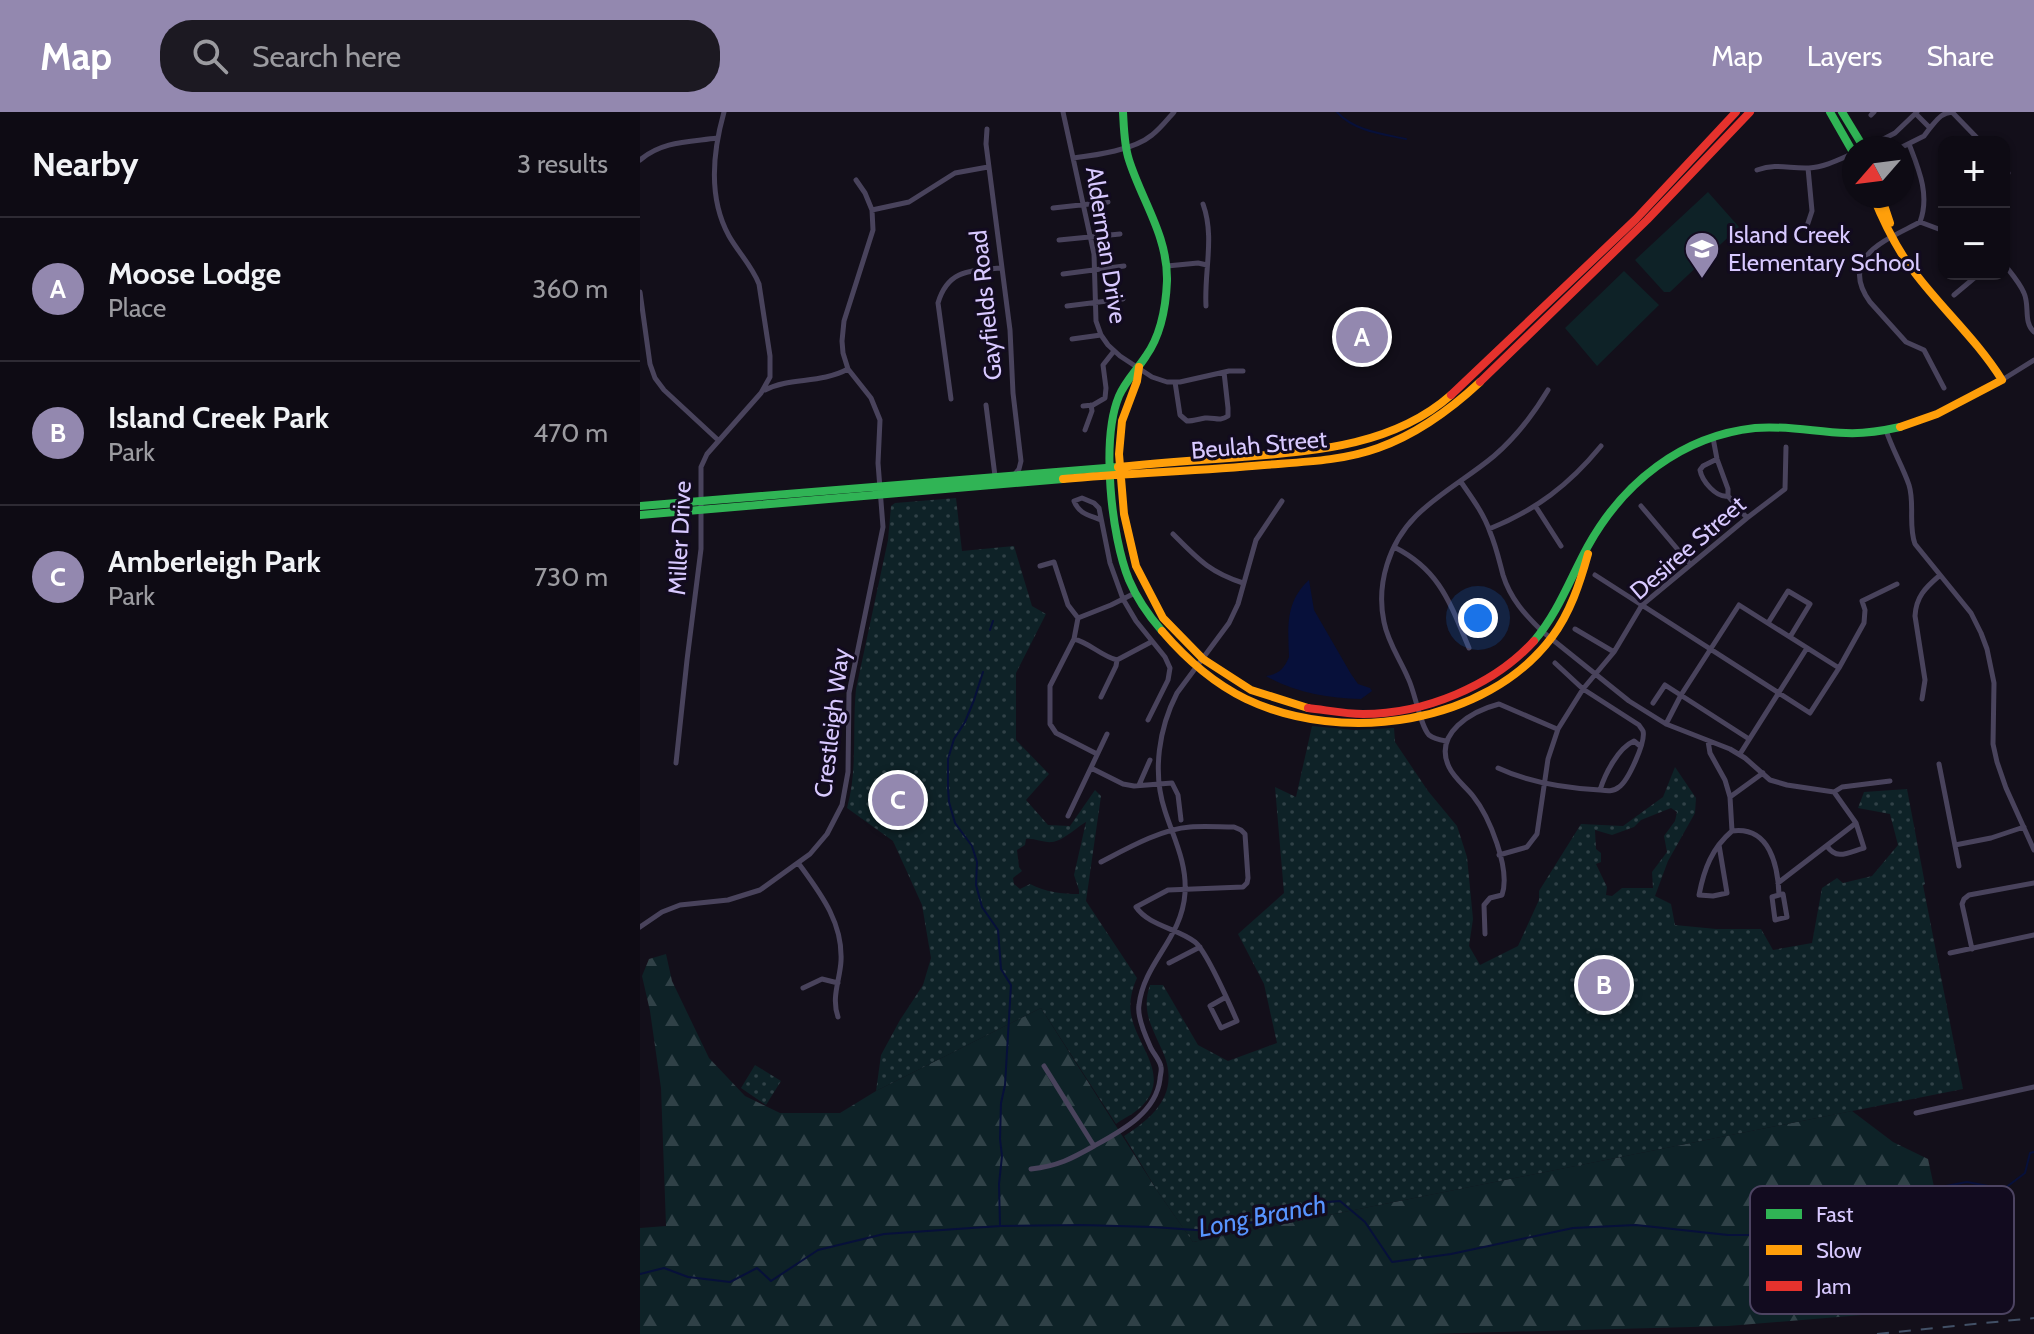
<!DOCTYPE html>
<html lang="en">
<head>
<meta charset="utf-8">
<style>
  body { margin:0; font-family:Cabin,sans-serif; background:#1c1922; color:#f1f3f6 }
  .controls { position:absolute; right:24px; top:24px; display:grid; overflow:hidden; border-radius:16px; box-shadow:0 2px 6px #0004 }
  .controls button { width:72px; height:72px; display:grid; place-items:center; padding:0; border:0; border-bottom:2px solid #2e2b34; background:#0e0b14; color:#f1f3f6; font:40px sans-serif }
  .compass { position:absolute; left:1202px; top:24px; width:72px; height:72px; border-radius:50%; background:#0e0b14; box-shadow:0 2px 6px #0004; rotate:242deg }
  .you { position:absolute; left:838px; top:506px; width:28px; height:28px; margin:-20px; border:6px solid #fff; border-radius:50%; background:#1a73e8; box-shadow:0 0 0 12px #1a73e833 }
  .badge { display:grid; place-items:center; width:52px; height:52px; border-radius:50%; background:#9388af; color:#fff; font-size:26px; font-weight:700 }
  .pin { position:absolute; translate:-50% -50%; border:4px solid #fff; box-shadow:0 2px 8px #0006 }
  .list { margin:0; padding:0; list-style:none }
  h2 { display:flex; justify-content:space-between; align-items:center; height:104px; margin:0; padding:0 32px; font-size:34px }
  h2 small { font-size:26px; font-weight:400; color:#9b9ba0 }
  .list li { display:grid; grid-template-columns:52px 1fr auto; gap:24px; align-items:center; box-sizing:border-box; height:144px; padding:0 32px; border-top:2px solid #2e2b34 }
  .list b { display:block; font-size:30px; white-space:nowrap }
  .list p { margin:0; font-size:26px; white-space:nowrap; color:#9b9ba0 }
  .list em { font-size:26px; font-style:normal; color:#9b9ba0 }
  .icon { flex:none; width:44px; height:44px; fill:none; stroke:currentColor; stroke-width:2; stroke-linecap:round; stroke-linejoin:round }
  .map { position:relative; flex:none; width:1394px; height:1222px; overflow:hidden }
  header { display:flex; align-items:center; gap:48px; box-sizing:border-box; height:112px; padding:0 40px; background:#9388af; color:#fff }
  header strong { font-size:38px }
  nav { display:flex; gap:44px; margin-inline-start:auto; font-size:28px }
  .search { width:560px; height:72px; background:#1c1922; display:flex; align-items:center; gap:20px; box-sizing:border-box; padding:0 28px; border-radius:32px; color:#9b9ba0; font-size:30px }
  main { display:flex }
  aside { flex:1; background:#0e0b14 }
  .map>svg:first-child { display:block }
  .green { fill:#0e2227 }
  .forest { fill:url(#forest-firs) }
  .park { fill:url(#park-dots); fill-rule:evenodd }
  .water { fill:#07103a }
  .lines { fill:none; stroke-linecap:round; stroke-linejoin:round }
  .stream { stroke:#07103a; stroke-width:2 }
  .street { stroke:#49435c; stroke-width:5 }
  .fast { stroke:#30b455; stroke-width:8 }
  .slow { stroke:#ff9f0a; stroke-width:8 }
  .jam { stroke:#e5322d; stroke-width:8 }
  .rail { stroke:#425066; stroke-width:2; stroke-dasharray:12 10; stroke-linecap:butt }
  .labels { text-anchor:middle; stroke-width:6; stroke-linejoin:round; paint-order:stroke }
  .poi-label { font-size:24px; fill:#d8c9ff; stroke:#120b1f; text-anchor:start }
  .street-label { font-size:24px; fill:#d8c9ff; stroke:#120b1f }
  .water-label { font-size:26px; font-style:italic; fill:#5794ff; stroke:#120b1f }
  .key { fill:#120b1f; stroke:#4d4462; stroke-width:2 }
  .key-label { font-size:22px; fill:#d8c9ff }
</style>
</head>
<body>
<header>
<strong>Map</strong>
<div class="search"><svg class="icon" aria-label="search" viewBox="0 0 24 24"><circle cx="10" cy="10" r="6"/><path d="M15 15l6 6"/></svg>Search here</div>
<nav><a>Map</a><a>Layers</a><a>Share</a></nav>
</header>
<main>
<aside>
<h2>Nearby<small>3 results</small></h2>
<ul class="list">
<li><span class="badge">A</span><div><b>Moose Lodge</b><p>Place</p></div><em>360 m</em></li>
<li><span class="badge">B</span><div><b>Island Creek Park</b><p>Park</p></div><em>470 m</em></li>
<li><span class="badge">C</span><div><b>Amberleigh Park</b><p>Park</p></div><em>730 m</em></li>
</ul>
</aside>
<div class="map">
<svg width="1394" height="1222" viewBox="0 0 1394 1222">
  <defs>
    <pattern id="forest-firs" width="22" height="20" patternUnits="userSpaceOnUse" patternTransform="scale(2)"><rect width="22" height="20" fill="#0e2227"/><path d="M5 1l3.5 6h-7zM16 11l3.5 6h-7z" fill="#304147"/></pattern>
    <pattern id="park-dots" width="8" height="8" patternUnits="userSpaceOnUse" patternTransform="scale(2)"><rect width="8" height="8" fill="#0e2227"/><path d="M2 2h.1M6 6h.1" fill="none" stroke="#304147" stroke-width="1.8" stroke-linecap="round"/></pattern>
  </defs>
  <rect width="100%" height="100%" fill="#130f1a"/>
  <!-- green -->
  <path class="green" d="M1068,80L1099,115L1030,180H1024L995,148Z
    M984,159L1019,193L957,254L925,216Z"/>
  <!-- forest -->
  <path class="forest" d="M26,842L32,869L69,946L105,984L140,1001H200L236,979L401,896L518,1080L553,1130L1212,999L1253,1030L1288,1047L1296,1084L1250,1128L1270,1199L1088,1214L787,1222H0V1116L26,1114L21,976L10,899L2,864L9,847Z"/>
  <!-- park -->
  <path class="park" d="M316,386L322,439L374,434L392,494L406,502L376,561V628L409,662L386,688L408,713L430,714L455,678L461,684L446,789L497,866C492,877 489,889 491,902C496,934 532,963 502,994C494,1002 484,1006 476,1012L401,896L236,979L241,943L260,908L283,873L291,846L282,793L253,729L207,696C218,657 212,616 216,577L248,428L251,394L255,391ZM446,710L434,763L439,778V782C421,782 406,780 390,772L380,777L374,772L373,766L382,759L379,755L377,738L385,733L386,727C395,726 403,731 412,730C423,729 437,715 446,710Z
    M672,614L714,618L754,616L755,630L788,679L817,714L827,745L833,807L829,834L840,853L878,834L899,788V779L941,712L983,714L1023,685L1035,655L1056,686L1055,701L1028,749L1015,784L1031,792L1035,813L1076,817H1121L1133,838L1172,831L1182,776L1197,766L1203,771L1232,764L1258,733L1250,702L1218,696L1224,680L1267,677L1285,772L1283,773L1323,977L553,1130L518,1080L484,1024C516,1004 541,979 522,938C512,915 501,899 510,873H523L558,933L588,949L637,931L624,872L598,822L644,781L635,675L656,685ZM1031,696L1037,700L1035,709L1024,724L1027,740L1012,760L1013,776H982L972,784L966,783L967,775L956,752L961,750V741L956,737L955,718L972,723L994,715L1001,708Z
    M115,953L141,969L126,993L101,976Z"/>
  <!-- water -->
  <path class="water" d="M669,468L674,498L711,562L718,572L730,576L732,579L721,587C688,586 656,581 626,564C639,562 644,557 649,545C648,515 645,490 669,468Z"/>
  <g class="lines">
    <!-- stream -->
    <path class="stream" d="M697,0C714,19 743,22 766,27
      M350,518L353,509
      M343,560L334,588L325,610L314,627L308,647V676L309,690L315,711L332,734L337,750L336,773L342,795L358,818L361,857L371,873L365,973L361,991L360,1027L362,1044L359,1072L360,1113
      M0,1162L24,1156L48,1165L90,1170L117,1156L131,1169L178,1138L244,1122L360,1114L442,1113L513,1115L570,1119L643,1104L674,1091L700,1089L725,1110L752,1150L811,1142L933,1116L996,1113L1088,1123H1189L1216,1117L1242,1094L1269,1081L1327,1070L1364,1077L1385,1061L1390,1041L1394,1040"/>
    <!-- street -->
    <path class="street" d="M423,0L454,142L456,209L461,223L468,233L480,244L512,265L527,270H540L589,259H603
      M1231,3L1234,0
      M1290,16C1297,8 1301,1 1312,0L1341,30
      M347,17L346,32L370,218L373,281L381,349L379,357L374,363
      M1269,32C1279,58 1290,83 1280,110
      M1226,36L1255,21L1277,0
      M1260,36L1284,24L1290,16L1276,2
      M433,46C457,43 494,38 512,23C520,17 527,8 534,0
      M0,48C22,29 49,30 77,26
      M1364,54L1368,61L1364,67
      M1117,58C1138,51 1149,57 1169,56C1185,55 1200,47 1214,41
      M563,92C575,125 564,159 566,194
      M413,96L468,90
      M232,98L269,90L315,61L348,55
      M1166,117L1172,99L1168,56
      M1304,119L1280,110C1249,127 1197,144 1230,190L1266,230L1284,238L1304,276
      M419,128L480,122
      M1364,152C1371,161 1380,171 1384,181C1390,194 1383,210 1394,220
      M527,154L558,151L567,153
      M423,162L484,154
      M0,180L10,252L15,266L24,278L78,328
      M1314,183L1339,162
      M427,194L483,187
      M432,227L461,223
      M1362,268L1394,248
      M535,270L540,303L547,309C553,309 559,307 565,306C575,305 579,310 588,304V296L584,260
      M125,278C150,265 180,272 208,257
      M311,287L298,191C308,157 331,159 361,156
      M346,293L355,364
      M443,294L453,293L465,286L466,276L463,253L474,239
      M445,318L452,299L451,293
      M1246,318C1252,337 1263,355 1269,373C1275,392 1268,413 1275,432L1331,501L1341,521L1347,537L1354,571L1353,632L1357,650L1366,676L1394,738
      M1073,326L1077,347L1088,377V384
      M1077,347L1063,354L1060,358C1062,369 1076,386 1088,384L1107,406
      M821,370C832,386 844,402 850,420C856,434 859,448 863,463C870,486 885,503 903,520L989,589L1026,612L1090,637L1105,646L1130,668L1147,673L1194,680L1202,675L1250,669
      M1001,394L1050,452
      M896,395L921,434
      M461,408C449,403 439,402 434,389L442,386L454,391L459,396L470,451L483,487L496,509L525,545L530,556L528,568L508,608
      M849,417C896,398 929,373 961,334
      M533,422C558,447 569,460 603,471
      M754,435C800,458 810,491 829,536
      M400,454L414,450L428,493L438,506L434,527L410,574V612L416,621L457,642
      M955,463L1170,601L1199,556L1224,511L1225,498L1222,489L1257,472
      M438,506L471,493L495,481
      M1128,511L1148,479L1170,492L1150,525
      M935,517L974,540
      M434,527C450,531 461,544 477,548L511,530
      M915,551L943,577L999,613C1000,615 1002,617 1003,619C1006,630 988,669 979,675C973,680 967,679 960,678
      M461,585L476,554L477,548
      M1282,587L1285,568L1275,504C1276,485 1285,476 1299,464
      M1013,591L1025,573L1109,627
      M1026,612L1041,583L1099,493L1199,556
      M806,629C800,628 794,627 789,623C780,613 775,580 768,566C760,547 748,531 744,510C736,472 749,431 776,404C799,381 829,365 854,344C876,325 893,303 908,278
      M1068,629L1070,641L1085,668L1090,685
      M1100,642L1167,536
      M36,651L47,548L61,437V355L67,342L121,281L130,265V244L119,172C112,154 98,140 89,124C68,86 73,39 84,0
      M1299,652L1319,754
      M451,656L483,672L494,674L532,671L538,683L541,708
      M858,656C890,671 925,676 960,678C965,662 978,636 994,629L1000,634
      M499,673L510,648
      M1194,680L1216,711
      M428,704L467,622
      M1092,719C1130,714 1138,754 1139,783L1143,782L1147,805L1135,808L1132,785L1139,783
      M1092,719L1090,685L1123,661
      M1079,733L1087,781L1073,784L1059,783C1064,757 1072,736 1092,719
      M1315,733L1351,726L1384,715
      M859,743L887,735L897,722L908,647L918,617L943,577L974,540L1002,493L1107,406L1145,377L1146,335
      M461,750C486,737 521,717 550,715C564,714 580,715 594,715L601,718L605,722L608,766L607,771L603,775L528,778L496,795C509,814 537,816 555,830C566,839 590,893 597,909L581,916L570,894L586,885
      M159,752C180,781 203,810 201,849C200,868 191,885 198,905
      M1138,771L1216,711L1224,736C1209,740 1197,749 1187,734
      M0,815L22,800L40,793L88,788L120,778L170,742L187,722L202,693L208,660L209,581L243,415L238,351L240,308L231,286L208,257L203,241L202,229L204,209L233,118L232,98L225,81L216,68
      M845,822L844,793L850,786L862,783C871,757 849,704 833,684C826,675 814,666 809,655C793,621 832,599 859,592L917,617
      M1332,837L1322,792L1324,787L1329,783L1394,771
      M1310,841L1394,823
      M529,851L560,835
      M163,876L182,867L198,871
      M404,954L454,1034C481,1019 516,1001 520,967C520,963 522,959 521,955C520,948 512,940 510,934C505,923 497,904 499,893C504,850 542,827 545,781C547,751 534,727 525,699C512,660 519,616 537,581L589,511L598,492L616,428L642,389
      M1276,1001L1394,975
      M391,1057C418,1054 431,1047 454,1034"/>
    <!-- fast -->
    <path class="fast" d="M483,0C484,16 484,33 489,48C502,89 528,124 527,169C526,193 521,223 506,244C497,258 486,268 479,284C461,327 471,424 489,468C497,487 509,504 522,519
      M1190,0L1214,42
      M1202,0L1224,36
      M0,394L478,355
      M0,403L423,367
      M894,529C918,501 930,467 948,434C983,371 1041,324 1115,316C1146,313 1176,320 1206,321C1225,322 1242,319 1260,315"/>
    <!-- slow -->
    <path class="slow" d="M1233,84C1244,111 1257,138 1275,161C1303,198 1337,228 1362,268L1297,302L1260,315
      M1241,84L1250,111
      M499,255L497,269L482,309L479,342L484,402L496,454L523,506L563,547L611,578L668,596
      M478,355C519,351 560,348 602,345C675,339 753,334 811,283
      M423,367C490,361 557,359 624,353C662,350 702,349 738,336C777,322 810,298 840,270
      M522,519C546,547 573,571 606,587C702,633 846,613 912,525C930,501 940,471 948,442"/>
    <!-- jam -->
    <path class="jam" d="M840,270L1007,108L1110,0
      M811,283L996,107L1096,0
      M668,596C686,598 705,602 723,602C784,602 853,574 894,529"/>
    <!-- rail -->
    <path class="rail" d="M1237,1222L1394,1206"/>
  </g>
  <!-- icons -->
  <defs>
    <symbol id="school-pin" viewBox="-11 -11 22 30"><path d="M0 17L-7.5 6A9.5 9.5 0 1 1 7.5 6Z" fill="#9388af" stroke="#120b1f"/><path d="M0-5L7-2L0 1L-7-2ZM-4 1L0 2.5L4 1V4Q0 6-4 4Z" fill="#fff"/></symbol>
  </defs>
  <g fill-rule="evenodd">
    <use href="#school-pin" x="1042" y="117" width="40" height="54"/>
  </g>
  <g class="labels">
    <!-- poi labels -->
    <g class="poi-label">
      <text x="1088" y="131">Island Creek<tspan x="1088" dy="28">Elementary School</tspan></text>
    </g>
    <!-- street labels -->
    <g class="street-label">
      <text transform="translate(466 133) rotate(81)" y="8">Alderman Drive</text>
      <text transform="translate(346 193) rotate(-96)" y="8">Gayfields Road</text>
      <text transform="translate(619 333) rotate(-5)" y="8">Beulah Street</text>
      <text transform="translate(40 426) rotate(-87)" y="8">Miller Drive</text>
      <text transform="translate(1048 436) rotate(-41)" y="8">Desiree Street</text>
      <text transform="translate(192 611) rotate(-83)" y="8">Crestleigh Way</text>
    </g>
    <!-- water labels -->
    <g class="water-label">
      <text transform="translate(622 1104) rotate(-11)" y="9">Long Branch</text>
    </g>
  </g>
  <!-- legend -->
  <rect x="1110" y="1074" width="264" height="128" rx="12" class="key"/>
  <rect x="1126" y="1097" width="36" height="10" fill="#30b455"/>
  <rect x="1126" y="1133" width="36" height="10" fill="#ff9f0a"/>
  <rect x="1126" y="1169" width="36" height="10" fill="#e5322d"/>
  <g class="key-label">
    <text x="1176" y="1110">Fast</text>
    <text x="1176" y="1146">Slow</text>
    <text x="1176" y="1182">Jam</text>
  </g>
</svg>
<div class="controls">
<button>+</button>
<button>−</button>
</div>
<svg class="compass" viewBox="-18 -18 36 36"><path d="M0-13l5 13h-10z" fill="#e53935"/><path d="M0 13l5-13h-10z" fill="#9b9ba0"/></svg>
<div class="you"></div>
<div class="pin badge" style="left:722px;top:225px">A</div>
<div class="pin badge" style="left:964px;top:873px">B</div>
<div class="pin badge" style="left:258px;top:688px">C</div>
</div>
</main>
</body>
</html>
